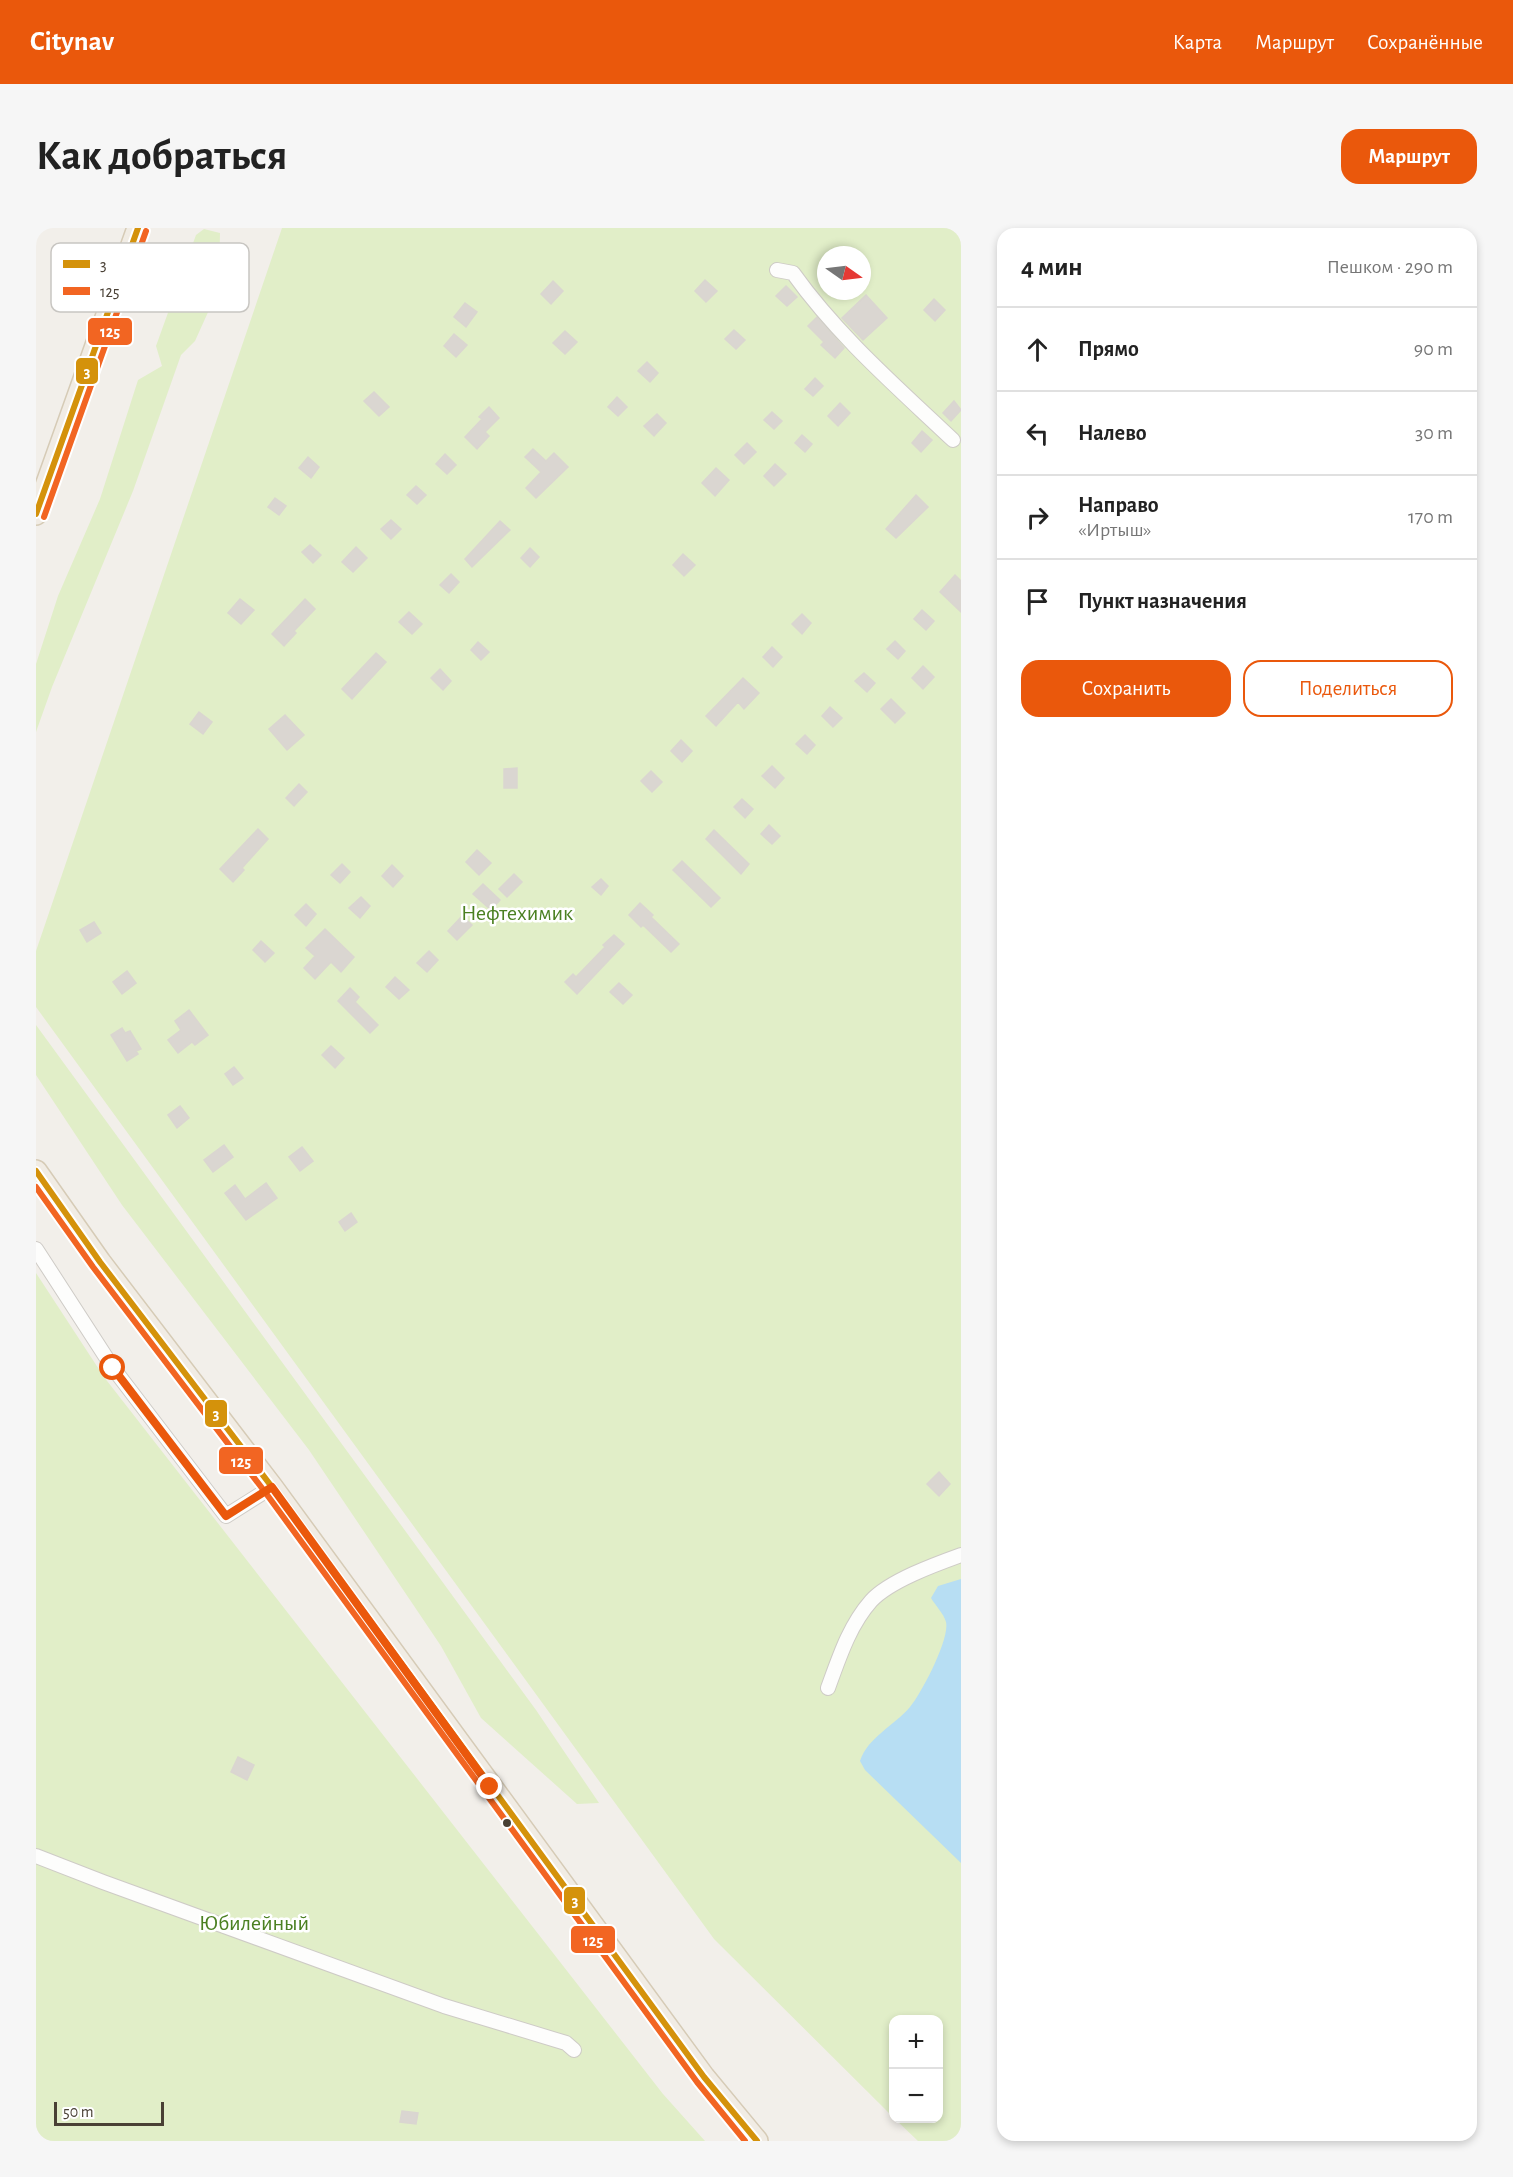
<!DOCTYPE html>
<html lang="ru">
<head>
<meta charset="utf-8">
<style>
  body { margin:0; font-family:"Alegreya Sans",sans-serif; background:#f6f6f6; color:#222 }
  .controls { position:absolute; right:18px; bottom:18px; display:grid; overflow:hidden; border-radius:12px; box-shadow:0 3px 9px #0003 }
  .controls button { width:54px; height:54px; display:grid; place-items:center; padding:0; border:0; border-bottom:2px solid #e0e0e0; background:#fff; color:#222; font:30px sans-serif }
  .compass { position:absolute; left:781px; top:18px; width:54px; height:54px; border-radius:50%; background:#fff; box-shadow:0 3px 9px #0003; rotate:104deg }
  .scale { position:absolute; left:18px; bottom:15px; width:110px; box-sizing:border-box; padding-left:6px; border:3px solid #494035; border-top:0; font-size:16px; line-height:21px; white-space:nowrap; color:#494035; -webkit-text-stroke:4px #fff; paint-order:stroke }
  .stop { position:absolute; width:18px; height:18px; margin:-14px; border:4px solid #ea580c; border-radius:50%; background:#fff }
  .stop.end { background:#ea580c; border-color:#fff; box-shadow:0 2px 6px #0008 }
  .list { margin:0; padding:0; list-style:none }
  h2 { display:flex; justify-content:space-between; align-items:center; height:78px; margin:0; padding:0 24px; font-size:26px }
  h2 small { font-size:20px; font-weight:400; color:#767676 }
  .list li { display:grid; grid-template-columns:39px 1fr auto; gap:18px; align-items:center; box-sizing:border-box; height:84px; padding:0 24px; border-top:2px solid #e0e0e0 }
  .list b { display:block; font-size:22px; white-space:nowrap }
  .list p { margin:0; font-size:20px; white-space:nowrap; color:#767676 }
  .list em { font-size:20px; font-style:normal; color:#767676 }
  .actions { display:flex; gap:12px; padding:18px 24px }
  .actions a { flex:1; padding:14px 0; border:2px solid #ea580c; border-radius:18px; text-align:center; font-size:21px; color:#ea580c }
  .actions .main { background:#ea580c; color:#fff }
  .icon { flex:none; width:33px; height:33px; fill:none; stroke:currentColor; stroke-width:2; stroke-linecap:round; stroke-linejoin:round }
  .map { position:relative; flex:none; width:925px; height:1913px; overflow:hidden; border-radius:18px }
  header { display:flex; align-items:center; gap:36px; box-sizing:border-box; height:84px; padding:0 30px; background:#ea580c; color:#fff }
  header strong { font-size:28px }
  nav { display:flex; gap:33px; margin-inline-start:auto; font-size:21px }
  .intro { display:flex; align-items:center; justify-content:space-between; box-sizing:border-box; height:144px; padding:0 36px }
  h1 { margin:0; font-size:42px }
  .button { padding:15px 27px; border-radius:18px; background:#ea580c; color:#fff; font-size:21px; font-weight:700 }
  main { display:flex; gap:36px; padding:0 36px }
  aside { flex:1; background:#fff; border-radius:18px; box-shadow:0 3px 9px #0003 }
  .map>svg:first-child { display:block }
  .green { fill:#e1eec8; fill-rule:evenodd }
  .water { fill:#b7def3 }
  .building { fill:#dad6d1; stroke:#dad6d0; stroke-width:1.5 }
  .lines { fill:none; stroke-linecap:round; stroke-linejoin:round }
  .minor-casing { stroke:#cecbc6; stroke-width:16 }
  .primary-casing { stroke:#d6cbb6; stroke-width:24 }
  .minor { stroke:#fdfdfc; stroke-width:14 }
  .primary { stroke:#f1ece4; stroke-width:21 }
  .bus-1-casing { stroke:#fff; stroke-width:10 }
  .bus-2-casing { stroke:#fff; stroke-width:10 }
  .bus-1 { stroke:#d4920b; stroke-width:6 }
  .bus-2 { stroke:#f26522; stroke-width:6 }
  .route { stroke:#ea580c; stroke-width:8 }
  .bus-dot { fill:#494035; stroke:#fff; stroke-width:2 }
  .labels { text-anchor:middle; stroke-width:5; stroke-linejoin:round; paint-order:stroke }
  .park-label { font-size:22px; fill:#4b8022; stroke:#fff }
  .key { fill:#fff; stroke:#c8c6c2; stroke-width:1.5 }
  .key-label { font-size:16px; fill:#494035 }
  .line-badge { stroke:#fff; stroke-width:2 }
  .badge-label { font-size:16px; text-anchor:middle; font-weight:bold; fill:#fff }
</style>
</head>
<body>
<header>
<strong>Citynav</strong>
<nav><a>Карта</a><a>Маршрут</a><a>Сохранённые</a></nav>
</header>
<div class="intro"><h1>Как добраться</h1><a class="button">Маршрут</a></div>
<main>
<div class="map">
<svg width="925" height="1913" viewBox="0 0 925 1913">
  <rect width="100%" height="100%" fill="#f2efea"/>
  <!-- green -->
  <path class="green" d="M246,0H925V1913H882L859,1891L902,1890V1792H858L857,1889L678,1711L0,779V723ZM790,27H826V63H790Z
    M168,1L184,5L183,49L173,82L159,113L145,127L97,263L16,459L0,504V436L22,368L64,271L102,152L126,138L120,118L160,7Z
    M0,797L500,1482L563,1575L541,1576L445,1490L405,1418L273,1222L86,977L0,847Z
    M0,1045L68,1149L627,1866L669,1913H0Z"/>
  <!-- water -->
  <path class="water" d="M925,1351V1635L829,1542L824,1533C832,1509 858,1498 874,1479C885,1466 914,1411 910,1394C908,1386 899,1377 895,1370L902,1358Z"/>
  <!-- building -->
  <path class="building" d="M669,52L681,63L670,74L659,63Z
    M517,53L527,63L515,76L505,66Z
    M750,58L761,69L751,78L740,68Z
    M830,67L851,90L827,112L806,90Z
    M898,71L909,82L899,93L888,82Z
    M429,75L441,84L430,99L418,89Z
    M781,89L808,120L799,130L785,117L788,114L772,98Z
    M698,102L709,112L700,121L689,111Z
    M529,103L541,114L529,126L517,115Z
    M418,106L431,117L420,129L408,118Z
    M611,134L622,145L614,154L602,143Z
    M779,150L787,158L777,168L769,161Z
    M338,164L353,179L343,188L328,173Z
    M581,169L591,179L582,188L572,179Z
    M918,173L925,182L915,193L907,185Z
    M804,175L814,185L802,198L792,188Z
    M453,179L463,190L449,204L453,208L441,221L429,209L446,191L443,189Z
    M736,184L746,193L738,201L728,192Z
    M621,186L630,195L618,208L608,198Z
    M886,203L896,212L885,224L876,215Z
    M766,207L776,216L769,224L759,215Z
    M711,215L720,224L708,236L699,227Z
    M497,221L510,233L518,225L532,239L500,270L490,260L505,244L489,229Z
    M409,226L420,237L411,246L400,236Z
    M272,229L283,239L275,250L263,240Z
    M739,236L750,246L738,258L728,248Z
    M680,240L693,252L679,268L666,255Z
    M380,258L390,267L381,276L371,267Z
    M880,267L892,279L860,310L850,301Z
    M239,270L250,278L243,287L232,279Z
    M355,292L365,301L355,311L345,301Z
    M464,293L474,302L436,339L429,331Z
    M274,317L285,327L277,335L266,324Z
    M320,319L331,330L317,344L306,334Z
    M494,320L503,329L494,339L485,330Z
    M647,326L659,337L648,348L637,337Z
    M415,346L423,354L413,365L404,357Z
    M919,347L925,353V384L904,364Z
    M204,371L218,382L205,396L192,385Z
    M269,371L279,381L258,403L260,405L248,418L236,406Z
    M886,382L898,393L890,402L878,391Z
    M373,384L386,396L376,406L363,394Z
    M766,386L775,395L766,406L756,396Z
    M859,413L869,423L862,431L851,421Z
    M442,414L453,424L445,432L435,422Z
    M736,419L746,429L737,439L727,429Z
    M340,425L350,434L316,471L306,461Z
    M887,438L898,449L887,461L876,450Z
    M404,441L415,453L407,462L395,450Z
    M828,445L839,455L831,464L819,453Z
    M707,450L723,465L708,481L702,474L680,498L670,488Z
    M855,471L869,485L859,495L845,481Z
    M794,479L806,490L797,499L786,488Z
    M163,484L176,494L167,506L154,496Z
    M249,487L268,507L251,522L233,501Z
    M769,507L779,517L771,526L760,516Z
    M645,512L656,523L646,534L635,523Z
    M736,538L748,550L739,560L726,548Z
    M481,540V560H468V541Z
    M615,543L626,554L616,564L605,553Z
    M263,556L271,564L258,578L250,570Z
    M706,571L717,581L709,590L698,579Z
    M733,597L744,608L736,616L725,606Z
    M222,601L232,611L206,640L208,642L197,654L184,641Z
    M678,602L713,636L705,646L670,611Z
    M441,622L455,635L443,647L430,634Z
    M646,633L684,670L675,679L637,642Z
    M306,636L314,644L304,655L295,647Z
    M356,637L367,648L357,659L346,648Z
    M478,646L486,654L471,669L463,661Z
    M565,651L572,658L565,667L556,659Z
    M447,656L464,672L455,682L437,666Z
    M325,669L334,678L324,690L313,680Z
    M604,675L617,687L615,689L643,716L635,724L607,697L605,699L593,687Z
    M270,676L280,686L270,698L259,687Z
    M426,688L436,697L421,712L412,703Z
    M58,694L65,705L51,714L44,702Z
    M289,701L318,729L305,744L295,734L279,751L268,740L279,728L270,720Z
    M578,707L588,716L541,766L529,754L537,746L540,749L569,719L567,717Z
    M225,713L238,725L229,734L217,722Z
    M393,723L402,732L391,744L381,735Z
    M91,743L100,755L86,766L77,754Z
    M359,749L373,762L363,771L350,759Z
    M583,755L596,767L587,776L574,764Z
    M314,760L323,769L319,774L342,797L334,805L302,773Z
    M153,782L172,807L159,817L156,814L142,825L132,812L145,802L139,793Z
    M86,800L89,805L94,803L105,821L100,823L102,826L91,833L75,807Z
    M295,818L308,830L299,840L286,827Z
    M198,839L207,850L197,857L189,846Z
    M144,878L153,890L141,900L132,887Z
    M188,917L197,929L177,944L168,932Z
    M266,919L277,933L264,943L253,929Z
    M230,955L241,970L210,992L189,965L199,957L209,971Z
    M315,985L321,994L309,1003L303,994Z
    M903,1244L914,1256L903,1268L891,1256Z
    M202,1529L218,1537L211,1552L195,1544Z
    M366,1883L382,1885L380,1896L364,1894Z"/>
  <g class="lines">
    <defs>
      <path id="minor" d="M741,42L757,45C802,108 861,159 917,212
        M0,1021L77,1140L190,1288L236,1259
        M792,1460C803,1430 813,1398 835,1373C853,1353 900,1336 925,1327
        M0,1628L67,1654L408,1778L530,1815L538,1822"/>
      <path id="primary" d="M0,286L102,0
        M0,943L64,1034L236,1259L668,1849L721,1913"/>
    </defs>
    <!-- minor casing -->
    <use href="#minor" class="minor-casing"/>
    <!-- primary casing -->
    <use href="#primary" class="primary-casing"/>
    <!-- minor -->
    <use href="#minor" class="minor"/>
    <!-- primary -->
    <use href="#primary" class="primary"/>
    <defs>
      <path id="bus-1" d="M0,286L102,0
        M0,943L64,1034L236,1259L668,1849L721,1913"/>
      <path id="bus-2" d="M8,289L110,3
        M0,959L57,1039L229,1264L661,1854L709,1913"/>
    </defs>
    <!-- bus-1 casing -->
    <use href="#bus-1" class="bus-1-casing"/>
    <!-- bus-2 casing -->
    <use href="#bus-2" class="bus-2-casing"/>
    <!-- bus-1 -->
    <use href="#bus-1" class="bus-1"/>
    <!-- bus-2 -->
    <use href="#bus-2" class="bus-2"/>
  </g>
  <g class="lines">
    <!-- route -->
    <path class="route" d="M77,1140L190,1288L236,1259L454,1559"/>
  </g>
  <!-- markers -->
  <circle class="bus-dot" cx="471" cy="1595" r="5"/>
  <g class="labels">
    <!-- park labels -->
    <g class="park-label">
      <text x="481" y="692">Нефтехимик</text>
      <text x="218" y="1702">Юбилейный</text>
    </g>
  </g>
  <!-- legend -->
  <rect x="15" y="15" width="198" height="69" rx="9" class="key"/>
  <rect x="27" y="32" width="27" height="8" fill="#d4920b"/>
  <rect x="27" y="59" width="27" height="8" fill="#f26522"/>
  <g class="key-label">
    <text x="64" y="42">3</text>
    <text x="64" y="69">125</text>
  </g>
  <g class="line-badge">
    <rect x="51" y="89" width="46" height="29" rx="6" fill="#f26522"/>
    <rect x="39" y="129" width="24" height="28" rx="6" fill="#d4920b"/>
    <rect x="168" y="1171" width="24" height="29" rx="6" fill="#d4920b"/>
    <rect x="182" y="1218" width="46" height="29" rx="6" fill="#f26522"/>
    <rect x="527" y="1658" width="23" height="29" rx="6" fill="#d4920b"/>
    <rect x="534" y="1697" width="46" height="29" rx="6" fill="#f26522"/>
  </g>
  <g class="badge-label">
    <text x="74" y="109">125</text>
    <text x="51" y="149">3</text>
    <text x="180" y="1191">3</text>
    <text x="205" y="1239">125</text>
    <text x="539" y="1678">3</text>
    <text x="557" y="1718">125</text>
  </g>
</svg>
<div class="controls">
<button>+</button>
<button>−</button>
</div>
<svg class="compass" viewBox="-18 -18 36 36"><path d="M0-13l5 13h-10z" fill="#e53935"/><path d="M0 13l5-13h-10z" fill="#767676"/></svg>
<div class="scale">50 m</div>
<div class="stop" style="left:77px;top:1140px"></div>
<div class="stop end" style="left:454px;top:1559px"></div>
</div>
<aside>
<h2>4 мин<small>Пешком · 290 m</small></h2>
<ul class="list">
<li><svg class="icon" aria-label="ahead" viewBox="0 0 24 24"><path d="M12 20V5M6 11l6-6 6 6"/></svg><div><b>Прямо</b></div><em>90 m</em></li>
<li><svg class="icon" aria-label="left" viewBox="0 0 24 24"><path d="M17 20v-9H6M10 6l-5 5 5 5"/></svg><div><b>Налево</b></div><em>30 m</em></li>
<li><svg class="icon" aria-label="right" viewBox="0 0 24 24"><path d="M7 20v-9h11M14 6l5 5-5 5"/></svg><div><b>Направо</b><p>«Иртыш»</p></div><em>170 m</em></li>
<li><svg class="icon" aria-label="arrive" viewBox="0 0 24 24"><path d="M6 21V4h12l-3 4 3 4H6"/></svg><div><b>Пункт назначения</b></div></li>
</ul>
<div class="actions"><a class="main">Сохранить</a><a>Поделиться</a></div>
</aside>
</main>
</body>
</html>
